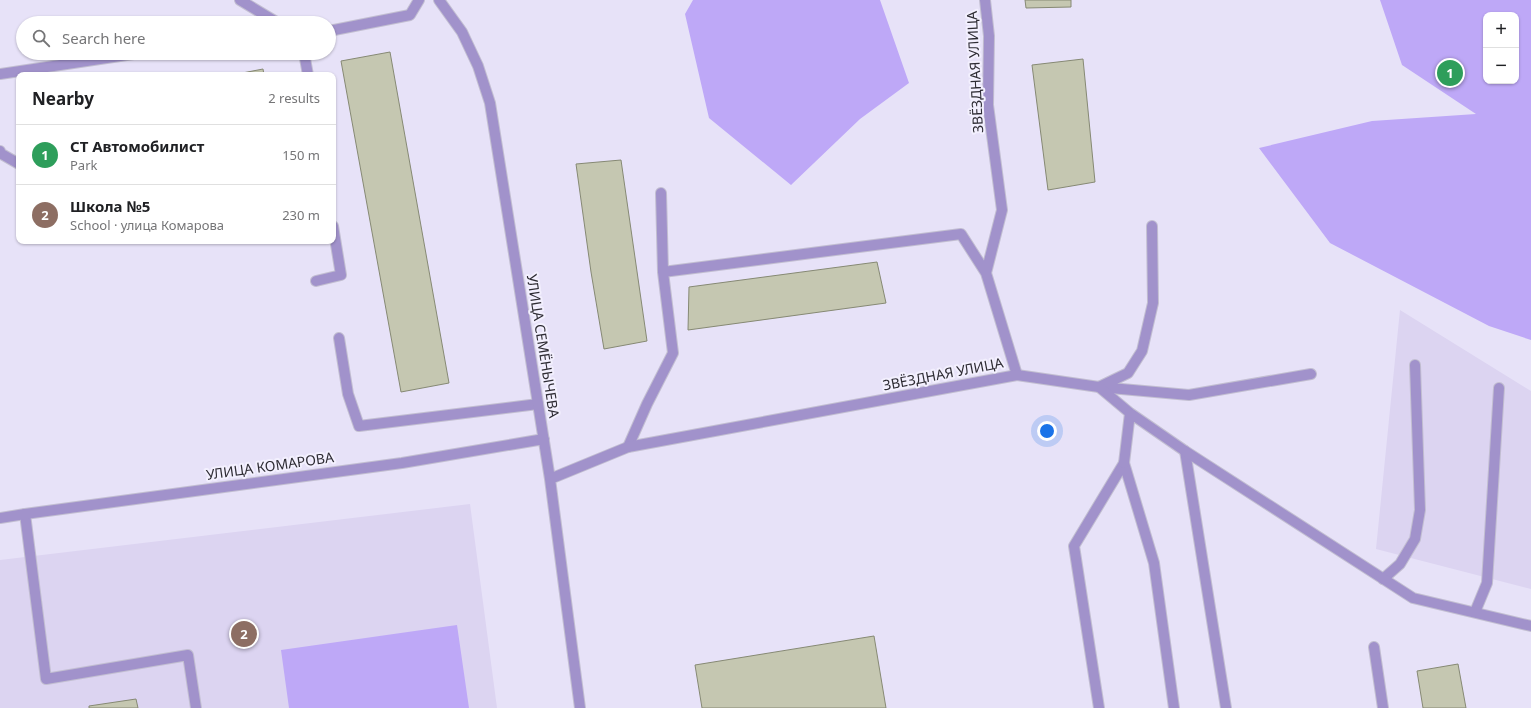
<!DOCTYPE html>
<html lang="en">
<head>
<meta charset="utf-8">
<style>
  body { margin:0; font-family:"Noto Sans",sans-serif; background:#f6f6f6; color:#202124 }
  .controls { position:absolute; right:12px; top:12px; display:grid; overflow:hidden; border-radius:8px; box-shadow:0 1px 3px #0004 }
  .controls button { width:36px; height:36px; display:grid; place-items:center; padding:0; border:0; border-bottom:1px solid #e0e0e0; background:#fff; color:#202124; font:20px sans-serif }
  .you { position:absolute; left:1047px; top:431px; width:14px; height:14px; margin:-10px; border:3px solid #fff; border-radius:50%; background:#1a73e8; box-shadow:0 0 0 6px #1a73e833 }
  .badge { display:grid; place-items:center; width:26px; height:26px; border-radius:50%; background:#1a73e8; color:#fff; font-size:13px; font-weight:700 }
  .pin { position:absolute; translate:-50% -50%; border:2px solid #fff; box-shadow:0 1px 4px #0006 }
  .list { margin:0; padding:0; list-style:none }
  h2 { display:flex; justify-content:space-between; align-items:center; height:52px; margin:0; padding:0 16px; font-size:17px }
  h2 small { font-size:13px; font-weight:400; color:#757577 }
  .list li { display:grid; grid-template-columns:26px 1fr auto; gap:12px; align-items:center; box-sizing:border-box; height:60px; padding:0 16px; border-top:1px solid #e0e0e0 }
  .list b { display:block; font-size:15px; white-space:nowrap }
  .list p { margin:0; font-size:13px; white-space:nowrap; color:#757577 }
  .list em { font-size:13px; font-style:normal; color:#757577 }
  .icon { flex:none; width:22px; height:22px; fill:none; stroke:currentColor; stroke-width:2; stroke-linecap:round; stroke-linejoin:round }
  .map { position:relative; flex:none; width:1531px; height:708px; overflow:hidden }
  .search { position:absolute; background:#fff; box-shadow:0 1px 3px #0004; left:16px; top:16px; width:320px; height:44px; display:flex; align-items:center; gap:10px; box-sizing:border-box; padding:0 14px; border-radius:22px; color:#757577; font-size:15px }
  .panel { position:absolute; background:#fff; box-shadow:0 1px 3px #0004; left:16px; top:72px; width:320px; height:172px; border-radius:8px }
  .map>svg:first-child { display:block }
  .built { fill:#dcd4f1 }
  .green { fill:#bea8f7; fill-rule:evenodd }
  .building { fill:#c5c7b1; stroke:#868974 }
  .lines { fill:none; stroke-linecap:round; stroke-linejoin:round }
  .service-casing { stroke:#c2bed1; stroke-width:12 }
  .minor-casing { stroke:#c2bed1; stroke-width:12 }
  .service { stroke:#a192cb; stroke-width:10 }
  .minor { stroke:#a192cb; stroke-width:10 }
  .labels { text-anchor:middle; stroke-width:4; stroke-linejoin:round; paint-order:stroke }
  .street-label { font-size:14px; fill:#2e2c34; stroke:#f3f0fe }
</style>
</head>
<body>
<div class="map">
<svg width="1531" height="708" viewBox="0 0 1531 708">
  <rect width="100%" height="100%" fill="#e7e2f8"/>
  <!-- built -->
  <path class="built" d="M1400,310L1531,391V589L1376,549Z
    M470,504L497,708H0V560Z"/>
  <!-- green -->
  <path class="green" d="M693,0H880L909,83L860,119L791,185L709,118L685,14Z
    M1380,0H1531V340L1489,326L1330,243L1259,148L1372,121L1476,114L1402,65ZM1486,15H1516V81H1486Z
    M457,625L469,708H289L281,650Z"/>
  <!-- building -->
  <path class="building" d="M1025,0H1071V7L1026,8Z
    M390,52L449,383L401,392L341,61Z
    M1083,59L1095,182L1048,190L1032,65Z
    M263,69L264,75H232Z
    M621,160L647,341L604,349L591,272L576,164Z
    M877,262L886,303L688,330L689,287Z
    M874,636L886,708H702L695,665Z
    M1458,664L1466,708H1423L1417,671Z
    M136,699L138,708H89V706Z"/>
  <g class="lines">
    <defs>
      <path id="service" d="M240,0L278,23
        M985,0L989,36L988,105L1002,210L986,273L1017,375
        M329,31L410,15L419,0
        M304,53L308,75
        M0,74L140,53
        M0,151V153L19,164
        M663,272L961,234L986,273
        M316,281L341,275L333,226
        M339,338L348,394L359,426L538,404
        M1099,387L1189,395L1311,374
        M1099,387L1128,373L1142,351L1153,303L1152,226
        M628,447L647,404L673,353L663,272L661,193
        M1185,451L1226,708
        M1124,463L1154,563L1174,708
        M25,514L46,679L188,655L196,708
        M1383,579L1400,564L1415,539L1420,510L1415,365
        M1475,612L1487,583L1499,388
        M1374,647L1383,708
        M1099,708L1074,546L1124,463"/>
      <path id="minor" d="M439,0L462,32L478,66L490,103L550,479L580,708
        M1124,463L1130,413
        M550,479L628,447L1017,375L1099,387L1130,413L1185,451L1413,598L1531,626
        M0,518L25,514L402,463L544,439"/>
    </defs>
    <!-- service casing -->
    <use href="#service" class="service-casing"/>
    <!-- minor casing -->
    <use href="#minor" class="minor-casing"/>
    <!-- service -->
    <use href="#service" class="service"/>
    <!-- minor -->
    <use href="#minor" class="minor"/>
  </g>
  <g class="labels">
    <!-- street labels -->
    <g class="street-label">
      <text transform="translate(975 72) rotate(-93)" y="5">ЗВЁЗДНАЯ УЛИЦА</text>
      <text transform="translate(543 346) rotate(81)" y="5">УЛИЦА СЕМЁНЫЧЕВА</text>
      <text transform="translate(943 374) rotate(-11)" y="5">ЗВЁЗДНАЯ УЛИЦА</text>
      <text transform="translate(270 466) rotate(-8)" y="5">УЛИЦА КОМАРОВА</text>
    </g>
  </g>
</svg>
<div class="controls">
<button>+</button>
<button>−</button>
</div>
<div class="you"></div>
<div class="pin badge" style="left:1450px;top:73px;background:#2e9e5b">1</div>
<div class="pin badge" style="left:244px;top:634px;background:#8d6e63">2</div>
<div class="search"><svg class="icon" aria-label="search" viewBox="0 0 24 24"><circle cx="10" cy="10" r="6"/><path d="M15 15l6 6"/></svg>Search here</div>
<section class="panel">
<h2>Nearby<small>2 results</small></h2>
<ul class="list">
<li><span class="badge" style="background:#2e9e5b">1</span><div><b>СТ Автомобилист</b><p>Park</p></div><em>150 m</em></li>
<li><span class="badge" style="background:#8d6e63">2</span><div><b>Школа №5</b><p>School · улица Комарова</p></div><em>230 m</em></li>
</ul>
</section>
</div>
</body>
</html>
